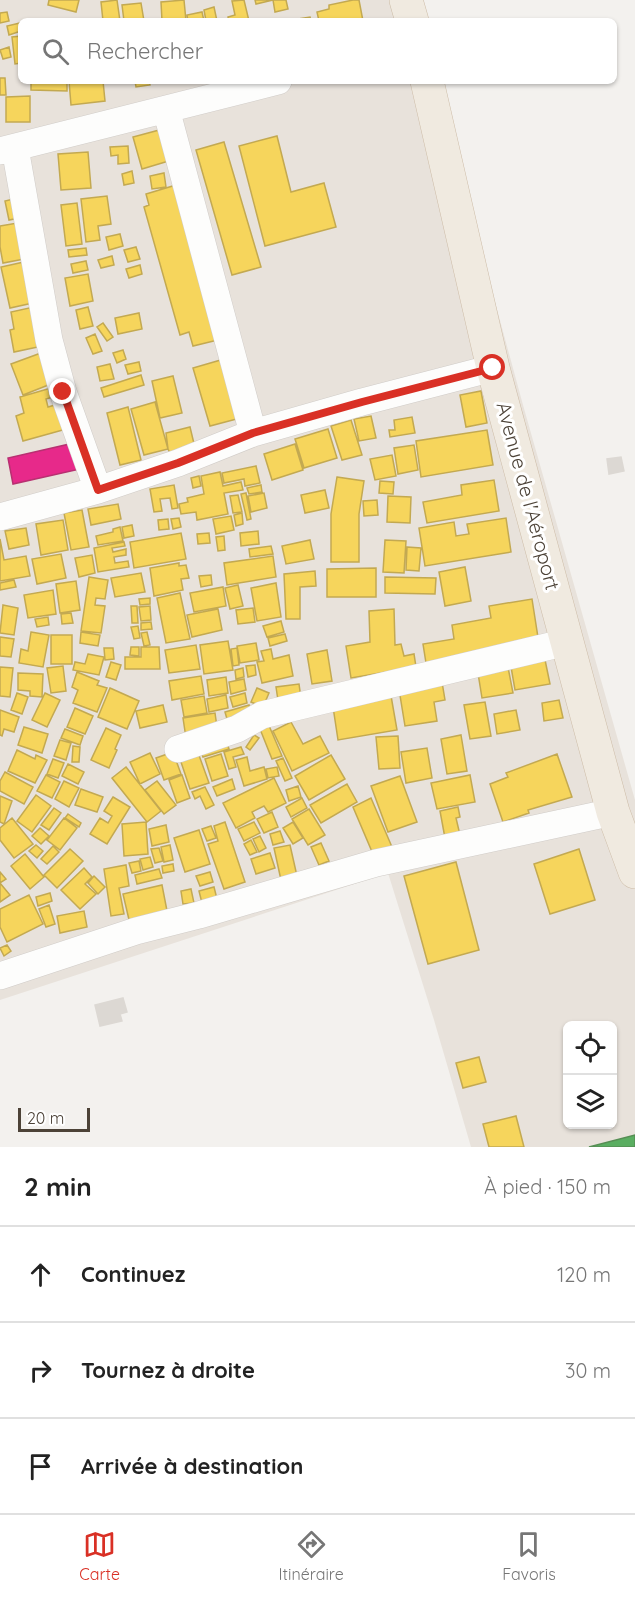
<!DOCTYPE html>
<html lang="fr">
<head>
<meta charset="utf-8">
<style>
  body { margin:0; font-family:Quicksand,sans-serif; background:#f6f6f6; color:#222 }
  .controls { position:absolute; right:18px; bottom:18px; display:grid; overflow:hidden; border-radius:9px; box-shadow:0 2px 4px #0004 }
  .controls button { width:54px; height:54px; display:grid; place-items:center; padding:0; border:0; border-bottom:2px solid #e0e0e0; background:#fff; color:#222; font:30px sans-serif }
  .scale { position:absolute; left:18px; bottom:15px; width:72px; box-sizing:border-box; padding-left:6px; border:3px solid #4c4237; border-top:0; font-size:16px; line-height:21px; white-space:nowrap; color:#4c4237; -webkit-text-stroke:4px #fff; paint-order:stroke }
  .stop { position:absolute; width:18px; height:18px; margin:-14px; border:4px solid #d93025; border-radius:50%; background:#fff }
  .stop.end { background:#d93025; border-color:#fff; box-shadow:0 2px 6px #0008 }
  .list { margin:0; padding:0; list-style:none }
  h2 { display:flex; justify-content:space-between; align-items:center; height:78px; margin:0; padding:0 24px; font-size:26px }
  h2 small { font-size:20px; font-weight:400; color:#767676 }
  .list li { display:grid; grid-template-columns:39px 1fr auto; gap:18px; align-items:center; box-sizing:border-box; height:96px; padding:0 24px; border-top:2px solid #e0e0e0 }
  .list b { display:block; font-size:22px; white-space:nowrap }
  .list em { font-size:20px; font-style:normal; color:#767676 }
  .icon { flex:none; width:33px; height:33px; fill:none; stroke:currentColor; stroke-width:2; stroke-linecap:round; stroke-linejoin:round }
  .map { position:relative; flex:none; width:635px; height:1147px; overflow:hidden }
  .search { position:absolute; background:#fff; box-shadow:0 2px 4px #0004; left:18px; right:18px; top:18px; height:66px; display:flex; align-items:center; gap:15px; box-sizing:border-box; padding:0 21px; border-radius:9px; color:#767676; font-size:22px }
  .sheet { height:366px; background:#fff }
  nav { display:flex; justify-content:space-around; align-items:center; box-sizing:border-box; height:84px; border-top:2px solid #e0e0e0; background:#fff; font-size:16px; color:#767676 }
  nav a { display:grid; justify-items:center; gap:3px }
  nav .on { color:#d93025 }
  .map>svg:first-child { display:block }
  .residential { fill:#e8e2db; fill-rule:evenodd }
  .homes { fill:#f6d55c; stroke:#c3a951; stroke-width:1.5 }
  .health { fill:#e7298a; stroke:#b83071; stroke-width:1.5 }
  .public { fill:#5aae61; stroke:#568e54; stroke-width:1.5 }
  .building { fill:#dcd8d3; stroke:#dcd8d3; stroke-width:1.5 }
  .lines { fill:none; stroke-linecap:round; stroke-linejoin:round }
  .minor-casing { stroke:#d0ccc8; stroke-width:28 }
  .trunk-casing { stroke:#cdbca7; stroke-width:34 }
  .minor { stroke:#fdfdfc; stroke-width:27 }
  .trunk { stroke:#f0eae0; stroke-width:33 }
  .route { stroke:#d93025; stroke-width:8 }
  .labels { text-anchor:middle; stroke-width:6; stroke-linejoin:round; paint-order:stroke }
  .street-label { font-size:20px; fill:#4c4237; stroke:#fff }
</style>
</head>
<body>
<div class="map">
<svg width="635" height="1147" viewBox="0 0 635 1147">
  <rect width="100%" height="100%" fill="#f3f1ee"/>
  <!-- residential -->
  <path class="residential" d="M0,0H413L419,21H21V81H435L523,405L635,800V1147H471L434,1020L388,873L0,1000ZM568,1026H612V1124H568Z"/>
  <!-- homes -->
  <path class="homes" d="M49,0H79L76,12L48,5Z
    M117,0L120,21H103L101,2Z
    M184,0L186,21H162L161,2Z
    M244,0L249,21H229L228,17L235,15L232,1Z
    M255,0H286L288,9L275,12L273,0L256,4Z
    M353,0H359L363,21H319L317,12L329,9V5Z
    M141,3L144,21H124L122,5Z
    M214,7L217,21H206L204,10Z
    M7,12L9,21L0,23V13Z
    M202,12L204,21H188L187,15Z
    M310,17L311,21H285Z
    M20,23L21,31L9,35L7,26Z
    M21,36V63L15,64L12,37Z
    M9,47L11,57L3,59L0,50Z
    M0,78H5L6,95H0Z
    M31,81H67V91L31,90Z
    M69,81H103L105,101L71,105Z
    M135,81H149L150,85L136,87Z
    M30,96V122H6V97Z
    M163,129L172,160L142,169L133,137Z
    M277,136L291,192L324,183L336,227L265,246L239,146Z
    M224,142L261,267L232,275L196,150Z
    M128,146L129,163L118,164V155L111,156L110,147Z
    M88,152L91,188L61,190L58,154Z
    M132,171L134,183L124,185L122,174Z
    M164,173L166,187L152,189L150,176Z
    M176,185L222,339L193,346L189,332L180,335L144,207L149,205L146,194Z
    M30,195L34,215L9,220L5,201Z
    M107,196L111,224L98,226L100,240L86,242L81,199Z
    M77,203L82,244L66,246L61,205Z
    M29,221L35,257L3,263L0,247V226Z
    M120,234L123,246L109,250L106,237Z
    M136,247L140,259L128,262L124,250Z
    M86,248L87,255L69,257L68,250Z
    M112,256L114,265L101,268L98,260Z
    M33,260L42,301L10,308L1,267Z
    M86,261L88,270L73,273L71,264Z
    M140,265L142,274L129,278L126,269Z
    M88,274L93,301L70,306L65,278Z
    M38,306L52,344L14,352L10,330L14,329L11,312Z
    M88,307L93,326L80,329L76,310Z
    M139,313L142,329L118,334L115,318Z
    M103,323L113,337L107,341L97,327Z
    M95,334L102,351L93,354L86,338Z
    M49,350L61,380L23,395L11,364Z
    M123,350L126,359L117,363L113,353Z
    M231,357L248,416L210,426L193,368Z
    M139,362L141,371L128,374L125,365Z
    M110,364L114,379L100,381L97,367Z
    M141,375L144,385L104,397L101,388Z
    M173,376L182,413L160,418L152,381Z
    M51,388L53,397L46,399L48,407L62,403L70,428L23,441L16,416L24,413L20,397Z
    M481,391L487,423L466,427L460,395Z
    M155,402L168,449L144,455L131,409Z
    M128,407L141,460L120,465L107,413Z
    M371,416L376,438L359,441L354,419Z
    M412,417L415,433L390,437L389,430H395L394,420Z
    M351,420L362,455L342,460L331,426Z
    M190,427L196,452L172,457L168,449L166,433Z
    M328,429L337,458L304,468L295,439Z
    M487,430L493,465L421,477L416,441Z
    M295,444L303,470L272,480L264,454Z
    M414,445L418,470L398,474L394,448Z
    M392,455L396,476L375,480L370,459Z
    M256,466L260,483L245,486L244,479L224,483L222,473Z
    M220,472L223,486L241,482L243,490L224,493L228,514L197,520L196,512L181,514L179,504L188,502L187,498L204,494L201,476Z
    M199,476L201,486L193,488L191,478Z
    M337,477L364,481L359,514V562H331V514Z
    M494,480L499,511L427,523L423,502L462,495L461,485Z
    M380,481L394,482L393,494L379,493Z
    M174,485L178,508L172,509L170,498L160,499L162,511L154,512L150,489Z
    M261,485L262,492L249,494L247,488Z
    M325,490L329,508L305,513L301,495Z
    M246,493L251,519L247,520L241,494Z
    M264,493L267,508L251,512L248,496Z
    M238,495L242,512L233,513L230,496Z
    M388,496L411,497L410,523L387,522Z
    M377,500L378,515L364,516L363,501Z
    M118,504L121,519L91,525L88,509Z
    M82,510L89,547L71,550L64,513Z
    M242,513L243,524L236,526L234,515Z
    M231,516L234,530L216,534L213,519Z
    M179,518L181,527L173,529L171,519Z
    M506,518L511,552L425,566L419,528L454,522L456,536L469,534L467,524Z
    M168,519L169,529L159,530L158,520Z
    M63,520L68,550L41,555L36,524Z
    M132,525L134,536L124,538L122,527Z
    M120,527L123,541L98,545L96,536L113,532V529Z
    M26,528L29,545L9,549L5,531Z
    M258,531L259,544L241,546L240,533Z
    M181,533L186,559L134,568L130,542Z
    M209,533L210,543L198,544L197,534Z
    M224,536L225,550L218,551L216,537Z
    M0,539L4,560L26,556L30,576L0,581Z
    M310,540L314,559L286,564L282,546Z
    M385,540L406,541L404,573L383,572Z
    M124,542L125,546L112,548L113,552L126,549V555L114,557L115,563L128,561L129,567L98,572L94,548Z
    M271,546L273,554L250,557L249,549Z
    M407,547L421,548L419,571L406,570Z
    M61,554L66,578L37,584L32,559Z
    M92,555L95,573L79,577L75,558Z
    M273,556L276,577L227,585L224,563Z
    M179,563V566L186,565L189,578L181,579L183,590L154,596L150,568Z
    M465,567L471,601L445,606L439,572Z
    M376,568V597H327V569Z
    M315,571L316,586L300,587V619H286L284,574Z
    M141,573L145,592L115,597L111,578Z
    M211,575L212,585L201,587L199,576Z
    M89,577L108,580L105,599L96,598L95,605L105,606L101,633L81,631Z
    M385,577L436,578L435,594L385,593Z
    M14,580L16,587L0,590V583Z
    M76,581L80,610L60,613L56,584Z
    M276,583L281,617L257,621L251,588Z
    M238,585L243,606L230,609L225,588Z
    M223,587L226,606L194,612L190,593Z
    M53,590L56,614L28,618L24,595Z
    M180,593L190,639L166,643L157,598Z
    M150,598V604L140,605L139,599Z
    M532,599L539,644L426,663L423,644L454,639L452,625L491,618L489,606Z
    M3,605L18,608L14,635L0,633Z
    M131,606H137L138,623H132Z
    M150,606L151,620L141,621L139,607Z
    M253,608L255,622L238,624L236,610Z
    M218,609L222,630L192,637L187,615Z
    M394,609L395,645L401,644L404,656L414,654L416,667L351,678L346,646L370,642L369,611Z
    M71,613L73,623L62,624L61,614Z
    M48,617L49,625L37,627L35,619Z
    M281,621L284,632L267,637L263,626Z
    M151,622L152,629L141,630V623Z
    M138,626L140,638L134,639L131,627Z
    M31,632L49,635L43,667L19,663L21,649L28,651Z
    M81,632L100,635L98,646L80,643Z
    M147,632L150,645L144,646L141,633Z
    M285,634L287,641L270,646L268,638Z
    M51,635H72V664H51Z
    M0,637L14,639L11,657L0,656Z
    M228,641L233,670L204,674L200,645Z
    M256,643L259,660L240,663L237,646Z
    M196,645L200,669L169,673L165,650Z
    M131,647H139V656L130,655Z
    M141,647H159L160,669H125V657H141Z
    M104,648H113L114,659L105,660Z
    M237,648L239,665L233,666L231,649Z
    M271,649L273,659L289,655L293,676L262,683L257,662L264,661L261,651Z
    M327,650L332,681L312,684L307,654Z
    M88,654L104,657L99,675L73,670L75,662L85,664Z
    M544,655L550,684L515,690L510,661Z
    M111,662L121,665L116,680L106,677Z
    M507,662L513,693L482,698L477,667Z
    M255,665L256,675L248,677L246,666Z
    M63,666L66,691L51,693L47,668Z
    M0,667L13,668L10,697L0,696Z
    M243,668L244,677L236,679L235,670Z
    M77,672L99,681L97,685L107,688L97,712L73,703L78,690L72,687Z
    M18,673L43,674L42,697L30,696V691L18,690Z
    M201,676L204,694L172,700L169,681Z
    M441,676L445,700L434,702L437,721L405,726L398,683Z
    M226,677L228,693L209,696L207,680Z
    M244,679L246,690L231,694L229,682Z
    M299,684L302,705L279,707L276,687Z
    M110,688L139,701L127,729L98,717Z
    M257,688L269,693L263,707L251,702Z
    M390,690L397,730L338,740L332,700Z
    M17,693L28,697L22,714L11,710Z
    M45,693L60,700L47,727L32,720Z
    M245,693L247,703L233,707L230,697Z
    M226,695L228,708L209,712L207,699Z
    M204,696L207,713L184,717L181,700Z
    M559,700L563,718L544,721L542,703Z
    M485,702L491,736L470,739L464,705Z
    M163,705L167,722L140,728L136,711Z
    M249,705L254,724L227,719L225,712Z
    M75,708L93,716L85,734L67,727Z
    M0,710L19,717L14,732L4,729L2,736L0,735Z
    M516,710L520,730L497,734L494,714Z
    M215,713L218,734L186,738L183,718Z
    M267,721L282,756L272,759L258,724Z
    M291,722L303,744L320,736L329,753L292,771L273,731Z
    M24,727L48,734L42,753L18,745Z
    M106,728L121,735L115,749L117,750L109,768L91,760Z
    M65,729L83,736L80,745L61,738Z
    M254,735L259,738L250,750L246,747Z
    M461,735L467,771L447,774L441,739Z
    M398,736L400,768L379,769L376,737Z
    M225,737L229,749L203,757L199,746Z
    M60,740L71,743L66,760L54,756Z
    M73,746L80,747L79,762H72Z
    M196,747L209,783L190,789L178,753Z
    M241,747L244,754L233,757L236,767L229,769L224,752Z
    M427,748L432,778L406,783L401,752Z
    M17,750L35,759L36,755L47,760L35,783L8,771Z
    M173,752L181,774L164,780L156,758Z
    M150,753L160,774L140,784L130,762Z
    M221,754L228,776L212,781L205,759Z
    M557,754L572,797L528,810L529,813L503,822L490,784L508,777L506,773Z
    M331,755L345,779L309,800L295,776Z
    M247,757L250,771L264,767L267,779L244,786L236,760Z
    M283,758L292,778L285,781L276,761Z
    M53,759L64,763L58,778L47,774Z
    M68,764L84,772L78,784L62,776Z
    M126,767L161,811L147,822L112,778Z
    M277,767L279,776L268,778L266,769Z
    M5,772L33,787L24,804L0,791V781Z
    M46,775L60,782L52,798L37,791Z
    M182,775L190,798L177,803L169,780Z
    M470,775L475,802L437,809L431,783Z
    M400,776L417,822L388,832L371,786Z
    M274,778L286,803L268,812L264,806L252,812L255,818L236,828L223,803Z
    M232,779L235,789L217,796L213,787Z
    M64,781L79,788L69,807L55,799Z
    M157,781L176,805L164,814L145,790Z
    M347,784L357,802L321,823L310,805Z
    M298,786L301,797L289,801L286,790Z
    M205,787L214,805L206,809L200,796L195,799L192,792Z
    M81,789L103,797L97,812L75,805Z
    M36,795L51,806L32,832L17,821Z
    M0,796L12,801L4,824L0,822Z
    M113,797L130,807L107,844L90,834L100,818L108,823L112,816L104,811Z
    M302,798L307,808L291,817L286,807Z
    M371,798L392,847L373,854L353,807Z
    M458,807L460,817L456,818L460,835L445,838L440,811Z
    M54,808L61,813L49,830L41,825Z
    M309,809L325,835L308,845L292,819Z
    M272,812L278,827L264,833L257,819Z
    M68,814L81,823L79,827L65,818Z
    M12,818L33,844L14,858L0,840V828Z
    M64,818L77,828L60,850L47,840Z
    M146,822L148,854L124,856L122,824Z
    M225,822L245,882L224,889L208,844L218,841L214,826Z
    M254,822L260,833L244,841L238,829Z
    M293,822L303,838L293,844L283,828Z
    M166,825L169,842L152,846L149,829Z
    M211,826L216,838L207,841L202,829Z
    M40,828L49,836L41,844L32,836Z
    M199,830L210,864L185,872L174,838Z
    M280,831L284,842L273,845L270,834Z
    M260,836L266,848L259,852L253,839Z
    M251,840L257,852L250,855L244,844Z
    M321,843L329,861L319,865L311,847Z
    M36,845L43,851L37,858L29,851Z
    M170,845L173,860L164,862L161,847Z
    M290,845L297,876L281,880L274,848Z
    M53,846L59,852L47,864L41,859Z
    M159,848L163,861L155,863L151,849Z
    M70,849L83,861L57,888L44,875Z
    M579,849L595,900L550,914L534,864Z
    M270,853L275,868L256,874L251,859Z
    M25,854L44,877L30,889L11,866Z
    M150,857L153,867L143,870L140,859Z
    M139,861L141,871L132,873L129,863Z
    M456,862L479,950L428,964L404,876Z
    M173,864L174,871L163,873L162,866Z
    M126,865L129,886L119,888L124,914L111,916L104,869Z
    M84,868L92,877L85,884L96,894L80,909L61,890Z
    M159,869L162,878L137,884L135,875Z
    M0,872L6,879L0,883L10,895L0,902Z
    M210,872L213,882L200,886L196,876Z
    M94,876L105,887L98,894L88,883Z
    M162,885L168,916L130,924L123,894Z
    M214,887L217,899L202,903L199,891Z
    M191,889L194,903L183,904L181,891Z
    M50,893L52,901L38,906L36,897Z
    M29,895L43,924L7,942L0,927V909Z
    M49,905L55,924L46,927L39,909Z
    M84,911L87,927L60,933L57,916Z
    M7,945L11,951L4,956L0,948Z
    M479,1057L486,1082L463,1088L456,1063Z
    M516,1116L524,1147H489L483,1124Z"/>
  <!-- health -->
  <path class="health" d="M74,443L80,469L13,484L8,458Z"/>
  <!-- public -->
  <path class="public" d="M635,1135V1147H589Z
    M635,1135V1147H589Z"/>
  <!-- building -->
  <path class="building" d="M621,457L624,471L609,474L607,459Z
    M123,998L127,1012L120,1014L122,1021L100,1026L95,1005Z"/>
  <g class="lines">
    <defs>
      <path id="minor" d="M166,109L253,433
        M15,148L49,340L63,392L98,490
        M0,151L278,81
        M0,517L98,490L178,463L253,433L362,402L493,368
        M178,749L237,729L262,715L567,642
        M0,976L136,931L199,915L376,863L613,812"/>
      <path id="trunk" d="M406,0L412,21
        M427,81L493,368L613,812L635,872"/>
    </defs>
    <!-- minor casing -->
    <use href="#minor" class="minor-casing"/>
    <!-- trunk casing -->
    <use href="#trunk" class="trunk-casing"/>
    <!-- minor -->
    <use href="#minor" class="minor"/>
    <!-- trunk -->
    <use href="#trunk" class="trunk"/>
  </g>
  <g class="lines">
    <!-- route -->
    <path class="route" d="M63,392L98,490L178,463L253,433L362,402L493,368"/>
  </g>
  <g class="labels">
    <!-- street labels -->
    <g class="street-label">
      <text transform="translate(528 496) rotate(75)" y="7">Avenue de l'Aéroport</text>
    </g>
  </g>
</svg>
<div class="controls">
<button><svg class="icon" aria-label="locate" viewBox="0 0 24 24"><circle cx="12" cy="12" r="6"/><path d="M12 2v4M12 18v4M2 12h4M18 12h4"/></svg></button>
<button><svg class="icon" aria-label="layers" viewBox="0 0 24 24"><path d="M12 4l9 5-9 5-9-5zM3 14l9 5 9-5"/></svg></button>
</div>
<div class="scale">20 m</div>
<div class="stop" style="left:493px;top:368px"></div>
<div class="stop end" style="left:63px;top:392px"></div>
<div class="search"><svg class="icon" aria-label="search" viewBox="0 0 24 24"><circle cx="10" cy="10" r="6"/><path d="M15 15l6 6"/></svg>Rechercher</div>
</div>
<section class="sheet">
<h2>2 min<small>À pied · 150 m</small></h2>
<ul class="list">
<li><svg class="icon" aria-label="ahead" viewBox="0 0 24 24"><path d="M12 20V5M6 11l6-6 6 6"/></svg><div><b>Continuez</b></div><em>120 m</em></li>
<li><svg class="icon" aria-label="right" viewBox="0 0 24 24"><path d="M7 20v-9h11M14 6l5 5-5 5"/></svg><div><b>Tournez à droite</b></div><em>30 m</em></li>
<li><svg class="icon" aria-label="arrive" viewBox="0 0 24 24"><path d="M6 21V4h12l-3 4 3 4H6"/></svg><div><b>Arrivée à destination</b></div></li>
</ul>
</section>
<nav>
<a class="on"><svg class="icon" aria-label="map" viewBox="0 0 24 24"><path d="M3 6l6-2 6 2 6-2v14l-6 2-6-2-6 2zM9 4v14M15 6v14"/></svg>Carte</a>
<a><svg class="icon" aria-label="directions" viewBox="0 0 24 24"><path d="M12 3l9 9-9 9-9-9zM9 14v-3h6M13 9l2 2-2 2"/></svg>Itinéraire</a>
<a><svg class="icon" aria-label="saved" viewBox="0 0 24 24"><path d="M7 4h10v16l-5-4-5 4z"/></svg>Favoris</a>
</nav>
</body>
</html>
